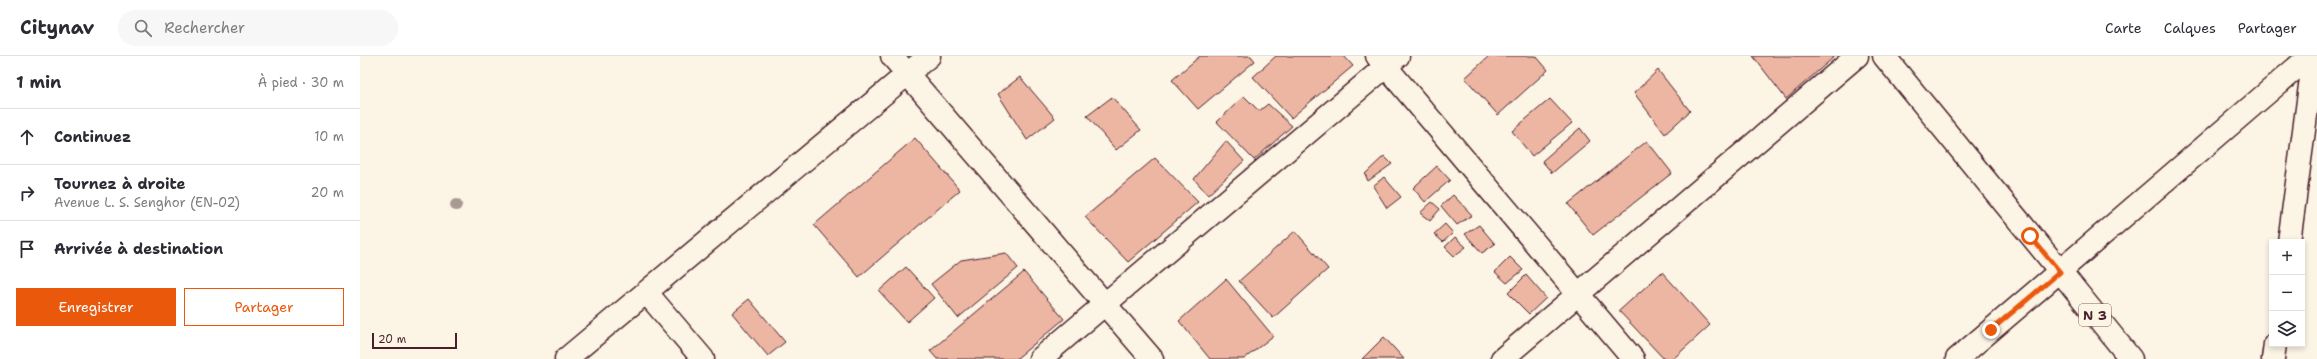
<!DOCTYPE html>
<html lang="fr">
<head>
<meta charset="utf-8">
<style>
  body { margin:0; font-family:"Shantell Sans",sans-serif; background:#f7f7f7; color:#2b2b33 }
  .controls { position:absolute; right:12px; bottom:12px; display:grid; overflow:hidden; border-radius:0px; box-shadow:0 2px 6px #0003 }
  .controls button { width:36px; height:36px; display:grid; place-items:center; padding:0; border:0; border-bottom:1px solid #e1e1e2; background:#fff; color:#2b2b33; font:20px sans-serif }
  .scale { position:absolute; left:12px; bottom:10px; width:85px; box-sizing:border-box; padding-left:4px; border:2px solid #4a1f2b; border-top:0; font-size:11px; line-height:14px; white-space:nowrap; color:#4a1f2b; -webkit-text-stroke:3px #fcf5e5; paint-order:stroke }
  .stop { position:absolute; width:12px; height:12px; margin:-9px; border:3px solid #ea580c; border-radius:50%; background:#fff }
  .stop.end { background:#ea580c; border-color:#fff; box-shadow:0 1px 4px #0008 }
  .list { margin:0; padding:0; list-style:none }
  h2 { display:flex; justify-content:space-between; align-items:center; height:52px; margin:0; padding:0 16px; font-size:17px }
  h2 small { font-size:13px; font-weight:400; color:#7c7c81 }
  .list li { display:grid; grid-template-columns:26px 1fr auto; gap:12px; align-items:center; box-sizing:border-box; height:56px; padding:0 16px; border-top:1px solid #e1e1e2 }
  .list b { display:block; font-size:15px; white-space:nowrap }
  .list p { margin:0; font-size:13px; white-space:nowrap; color:#7c7c81 }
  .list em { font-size:13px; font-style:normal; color:#7c7c81 }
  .actions { display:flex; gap:8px; padding:12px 16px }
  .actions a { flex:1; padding:9px 0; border:1px solid #ea580c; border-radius:0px; text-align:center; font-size:14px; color:#ea580c }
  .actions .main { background:#ea580c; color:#fff }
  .icon { flex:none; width:22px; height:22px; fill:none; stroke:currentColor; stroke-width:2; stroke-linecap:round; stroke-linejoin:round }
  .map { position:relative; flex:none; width:1957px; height:303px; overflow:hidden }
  header { display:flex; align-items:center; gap:24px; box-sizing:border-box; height:56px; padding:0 20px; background:#fff; border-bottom:1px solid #e1e1e2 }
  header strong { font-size:19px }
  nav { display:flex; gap:22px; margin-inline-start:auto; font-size:14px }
  .search { width:280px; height:36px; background:#f7f7f7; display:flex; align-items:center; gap:10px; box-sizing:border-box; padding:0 14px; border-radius:22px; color:#7c7c81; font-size:15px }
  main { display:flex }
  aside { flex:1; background:#fff }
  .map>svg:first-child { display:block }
  .building { fill:#edb6a2; stroke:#4a1f2b }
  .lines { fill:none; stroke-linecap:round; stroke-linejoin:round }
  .street-casing { stroke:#4a1f2b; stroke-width:25 }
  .secondary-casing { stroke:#4a1f2b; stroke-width:25 }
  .primary-casing { stroke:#4a1f2b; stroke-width:25 }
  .street { stroke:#fcf5e5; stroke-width:22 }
  .secondary { stroke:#fcf5e5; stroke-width:22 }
  .primary { stroke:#fcf5e5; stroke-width:22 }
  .tree { fill:#a79b91 }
  .route { stroke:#ea580c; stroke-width:5 }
  .labels { text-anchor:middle; stroke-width:4; stroke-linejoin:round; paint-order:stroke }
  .shield { fill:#fcf5e5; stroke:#7f5f63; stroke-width:1 }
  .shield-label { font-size:13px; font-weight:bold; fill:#4a1f2b }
</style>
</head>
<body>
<header>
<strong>Citynav</strong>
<div class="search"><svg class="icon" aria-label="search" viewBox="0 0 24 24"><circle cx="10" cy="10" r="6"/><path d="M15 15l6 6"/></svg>Rechercher</div>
<nav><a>Carte</a><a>Calques</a><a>Partager</a></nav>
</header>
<main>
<aside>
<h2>1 min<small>À pied · 30 m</small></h2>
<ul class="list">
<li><svg class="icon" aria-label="ahead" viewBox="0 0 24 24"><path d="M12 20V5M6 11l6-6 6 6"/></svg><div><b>Continuez</b></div><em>10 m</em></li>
<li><svg class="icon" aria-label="right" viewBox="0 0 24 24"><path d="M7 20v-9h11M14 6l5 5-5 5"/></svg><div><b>Tournez à droite</b><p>Avenue L. S. Senghor (EN-02)</p></div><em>20 m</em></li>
<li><svg class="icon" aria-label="arrive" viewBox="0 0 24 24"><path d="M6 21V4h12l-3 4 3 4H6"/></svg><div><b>Arrivée à destination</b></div></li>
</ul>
<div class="actions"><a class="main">Enregistrer</a><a>Partager</a></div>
</aside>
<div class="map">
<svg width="1957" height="303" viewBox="0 0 1957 303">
  <rect width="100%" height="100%" fill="#fcf5e5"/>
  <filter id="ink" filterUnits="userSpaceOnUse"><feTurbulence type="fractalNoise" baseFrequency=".025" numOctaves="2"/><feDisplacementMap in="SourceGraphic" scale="8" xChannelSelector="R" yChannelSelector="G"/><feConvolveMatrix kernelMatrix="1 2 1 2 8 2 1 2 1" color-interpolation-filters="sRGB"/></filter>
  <g filter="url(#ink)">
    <!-- building -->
    <path class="building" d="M840,0H891L895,5L838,53L812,24Z
      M916,0H984L993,10L931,62L893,21Z
      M1129,0H1176L1188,14L1138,59L1105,22Z
      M1393,0H1475L1426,43Z
      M1298,14L1330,55L1305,78L1274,37Z
      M660,21L695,62L667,84L638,38Z
      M884,40L899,55L908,48L932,70L894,104L857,66Z
      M752,41L781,74L756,94L727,60Z
      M1190,43L1212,67L1172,100L1152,75Z
      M1220,72L1230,85L1192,117L1182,105Z
      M555,82L600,134L499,221L454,169Z
      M866,85L884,105L848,139L834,123Z
      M1287,85L1312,117L1233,179L1208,148Z
      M1024,100L1032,108L1008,125L1005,118Z
      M795,102L838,146L768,206L725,161Z
      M1077,110L1090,124L1065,146L1053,132Z
      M1024,121L1041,141L1027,152L1013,130Z
      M1093,139L1112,159L1097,169L1081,150Z
      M1072,146L1080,153L1070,165L1060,157Z
      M1085,168L1093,177L1083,186L1074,178Z
      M1119,169L1135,188L1122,197L1105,178Z
      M935,175L968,213L913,262L879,225Z
      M1095,181L1106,191L1094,200L1085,191Z
      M646,197L658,212L598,262L571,228L601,204Z
      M1150,201L1163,214L1147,227L1135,216Z
      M546,211L574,242L547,266L519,235Z
      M664,216L704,263L656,303H577L570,295Z
      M1302,216L1350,269L1313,303H1304L1259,255Z
      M1166,219L1186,242L1169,258L1148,237Z
      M866,223L913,280L884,303H850L819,265Z
      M389,243L425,286L408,300L372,257Z
      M1024,281L1044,303H1002Z"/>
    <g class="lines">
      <defs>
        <path id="street" d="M532,0L792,303
          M1017,0L1273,303
          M1524,0L1700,215L1950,0
          M1929,186L1954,0
          M286,236L343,303
          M206,303L569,0
          M1142,303L1497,0
          M1913,303L1915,288"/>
        <path id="secondary" d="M680,303L1038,0"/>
        <path id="primary" d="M1597,303L1700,215L1771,303"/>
      </defs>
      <!-- street casing -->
      <use href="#street" class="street-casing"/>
      <!-- secondary casing -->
      <use href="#secondary" class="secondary-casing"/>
      <!-- primary casing -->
      <use href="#primary" class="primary-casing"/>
      <!-- street -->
      <use href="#street" class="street"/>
      <!-- secondary -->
      <use href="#secondary" class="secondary"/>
      <!-- primary -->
      <use href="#primary" class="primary"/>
    </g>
    <!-- trees -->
    <circle class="tree" cx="96" cy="149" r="6"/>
  </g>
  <g class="lines" filter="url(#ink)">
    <!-- route -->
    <path class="route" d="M1631,274L1700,216L1670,180"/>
  </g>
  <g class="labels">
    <!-- shield labels -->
    <rect class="shield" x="1719" y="248" width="32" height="22" rx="3"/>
    <g class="shield-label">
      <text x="1735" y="264">N 3</text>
    </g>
  </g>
</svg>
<div class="controls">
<button>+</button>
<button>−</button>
<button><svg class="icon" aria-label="layers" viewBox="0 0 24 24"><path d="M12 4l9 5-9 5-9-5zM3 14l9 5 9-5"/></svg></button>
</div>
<div class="scale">20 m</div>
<div class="stop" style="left:1670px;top:180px"></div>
<div class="stop end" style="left:1631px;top:274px"></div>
</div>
</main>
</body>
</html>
